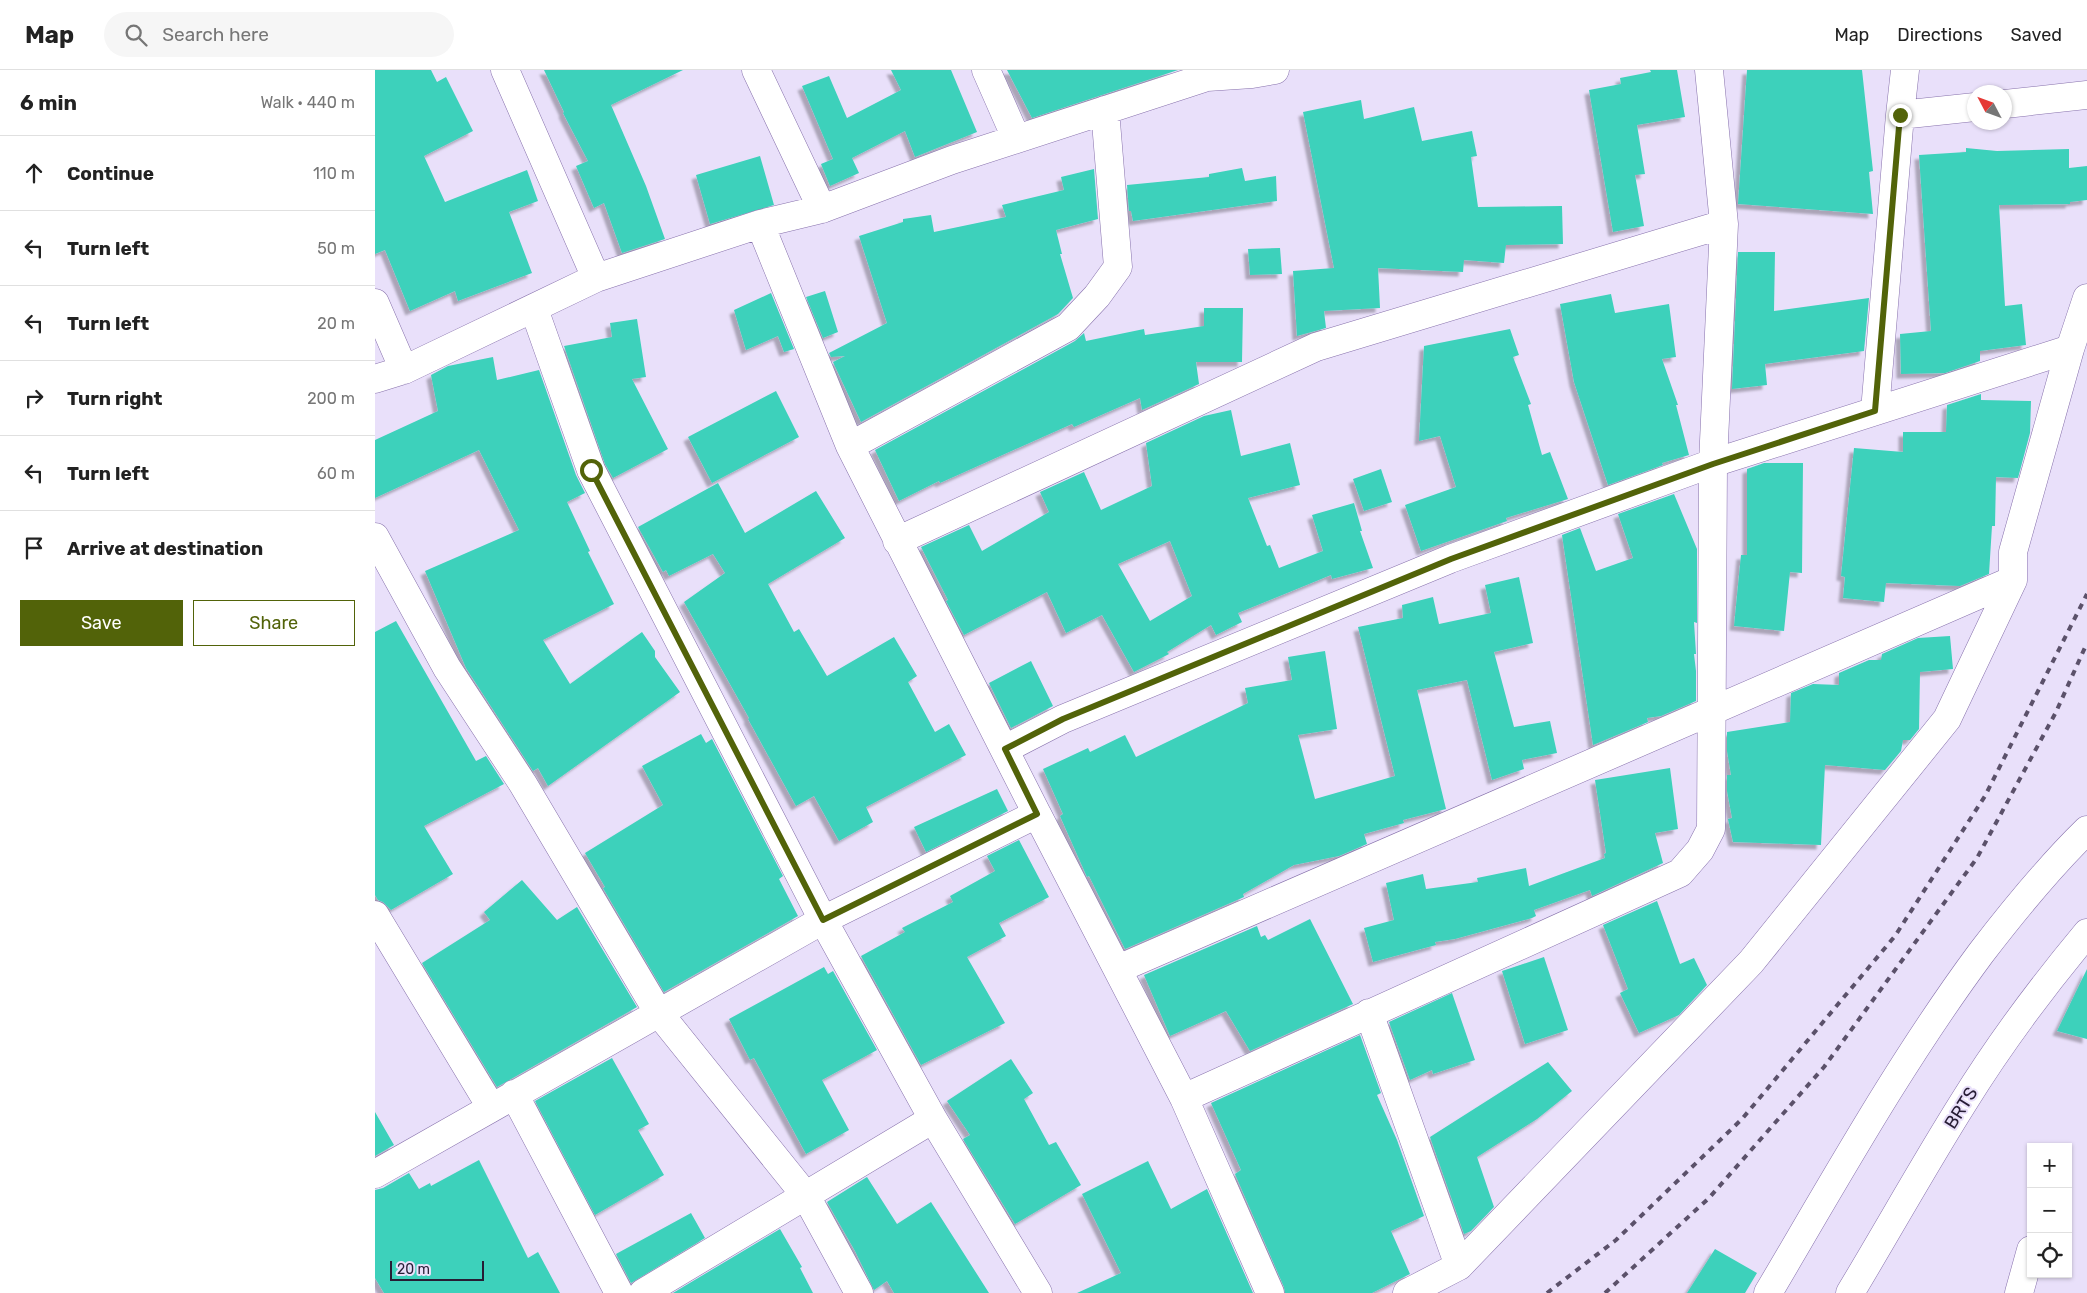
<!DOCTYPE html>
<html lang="en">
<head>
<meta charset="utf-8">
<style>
  body { margin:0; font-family:Rubik,sans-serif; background:#f6f6f6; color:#222 }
  .controls { position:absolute; right:15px; bottom:15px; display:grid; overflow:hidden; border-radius:0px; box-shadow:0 1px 4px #0004 }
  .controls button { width:45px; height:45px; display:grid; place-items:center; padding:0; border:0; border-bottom:1px solid #e0e0e0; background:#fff; color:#222; font:25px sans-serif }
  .compass { position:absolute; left:1592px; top:15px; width:45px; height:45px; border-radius:50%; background:#fff; box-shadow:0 1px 4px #0004; rotate:311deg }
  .scale { position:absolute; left:15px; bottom:12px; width:94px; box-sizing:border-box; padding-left:5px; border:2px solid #271d35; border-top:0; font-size:14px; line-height:18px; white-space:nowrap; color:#271d35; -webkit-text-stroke:4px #e9e0fa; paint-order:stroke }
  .stop { position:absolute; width:15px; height:15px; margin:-11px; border:4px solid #526309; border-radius:50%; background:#fff }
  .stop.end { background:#526309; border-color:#fff; box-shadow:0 1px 5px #0008 }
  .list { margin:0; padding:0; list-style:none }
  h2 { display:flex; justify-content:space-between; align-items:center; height:65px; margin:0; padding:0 20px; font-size:21px }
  h2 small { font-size:16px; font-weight:400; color:#767676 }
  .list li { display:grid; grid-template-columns:32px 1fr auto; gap:15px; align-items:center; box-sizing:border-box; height:75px; padding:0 20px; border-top:1px solid #e0e0e0 }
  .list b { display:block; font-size:19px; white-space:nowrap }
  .list em { font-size:16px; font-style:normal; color:#767676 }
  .actions { display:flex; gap:10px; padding:15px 20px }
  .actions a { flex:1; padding:11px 0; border:1px solid #526309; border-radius:0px; text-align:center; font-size:18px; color:#526309 }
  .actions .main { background:#526309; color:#fff }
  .icon { flex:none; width:28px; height:28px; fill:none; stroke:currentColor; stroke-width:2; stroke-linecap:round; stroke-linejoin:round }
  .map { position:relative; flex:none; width:1712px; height:1223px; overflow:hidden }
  header { display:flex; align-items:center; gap:30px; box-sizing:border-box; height:70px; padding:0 25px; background:#fff; border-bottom:1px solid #e0e0e0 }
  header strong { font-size:24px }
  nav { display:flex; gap:28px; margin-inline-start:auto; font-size:18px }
  .search { width:350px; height:45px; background:#f6f6f6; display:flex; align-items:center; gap:12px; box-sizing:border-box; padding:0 18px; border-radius:28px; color:#767676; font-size:19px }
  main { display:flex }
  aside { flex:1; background:#fff }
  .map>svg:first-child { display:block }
  .building { fill:#3dd1bb; fill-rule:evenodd; filter:url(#shadow) }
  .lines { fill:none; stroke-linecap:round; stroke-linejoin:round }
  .minor-casing { stroke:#8771ac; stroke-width:29 }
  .primary-casing { stroke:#8771ac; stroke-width:29 }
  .minor { stroke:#fff; stroke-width:28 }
  .primary { stroke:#fff; stroke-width:28 }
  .rail { stroke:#5b516a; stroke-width:4; stroke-dasharray:6 6; stroke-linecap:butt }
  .route { stroke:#526309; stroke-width:6 }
  .labels { text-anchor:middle; stroke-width:4; stroke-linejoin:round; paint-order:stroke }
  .street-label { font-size:18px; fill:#271d35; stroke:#e9e0fa }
</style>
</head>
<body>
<header>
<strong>Map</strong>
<div class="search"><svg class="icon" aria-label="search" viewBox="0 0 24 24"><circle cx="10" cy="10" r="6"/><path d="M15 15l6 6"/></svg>Search here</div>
<nav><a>Map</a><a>Directions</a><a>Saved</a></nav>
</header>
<main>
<aside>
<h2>6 min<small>Walk · 440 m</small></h2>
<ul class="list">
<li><svg class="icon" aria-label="ahead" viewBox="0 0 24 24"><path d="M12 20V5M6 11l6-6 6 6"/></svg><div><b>Continue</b></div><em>110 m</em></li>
<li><svg class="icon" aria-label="left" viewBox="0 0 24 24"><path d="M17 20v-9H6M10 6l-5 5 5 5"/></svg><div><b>Turn left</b></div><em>50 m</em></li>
<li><svg class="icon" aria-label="left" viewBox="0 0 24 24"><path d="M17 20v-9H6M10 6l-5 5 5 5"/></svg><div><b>Turn left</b></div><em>20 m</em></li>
<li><svg class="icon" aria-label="right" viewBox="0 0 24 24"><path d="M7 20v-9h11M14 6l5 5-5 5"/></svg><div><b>Turn right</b></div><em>200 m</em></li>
<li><svg class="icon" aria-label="left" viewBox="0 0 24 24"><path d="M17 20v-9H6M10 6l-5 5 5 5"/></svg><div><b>Turn left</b></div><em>60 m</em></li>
<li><svg class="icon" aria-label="arrive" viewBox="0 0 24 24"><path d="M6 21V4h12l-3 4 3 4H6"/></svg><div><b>Arrive at destination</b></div></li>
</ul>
<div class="actions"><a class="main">Save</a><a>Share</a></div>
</aside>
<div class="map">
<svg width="1712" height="1223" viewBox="0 0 1712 1223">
  <defs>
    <filter id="shadow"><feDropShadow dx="-4.5" dy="4.5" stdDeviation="1" flood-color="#0004"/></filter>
  </defs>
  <rect width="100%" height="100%" fill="#e9e0fa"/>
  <!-- building -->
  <path class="building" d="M0,0H56L62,12L71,7L98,61L49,86L70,132L152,100L163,131L134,142L157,203L83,231L80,221L35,241L10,180L0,184Z
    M169,0H308L236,35L271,116L290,169L247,183L229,133L219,138L201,96L213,91L188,43L189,42Z
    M516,0H576L602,62L540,87L530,61L477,88L484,103L455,116L446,94L458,89L427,16L454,6L472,48L526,20Z
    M632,0H803L657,48Z
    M1275,0H1302L1310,47L1262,55L1270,104L1260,105L1269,156L1238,162L1214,20L1246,14L1245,8L1276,2Z
    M1372,0H1487L1498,101L1494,102L1498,144L1363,134Z
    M986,30L989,49L1039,37L1047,71L1097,61L1102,86L1096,87L1103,137L1187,136L1188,174L1131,175L1129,193L1089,190L1088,202L1003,198L1005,238L949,241L951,258L922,266L918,201L959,198L928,42Z
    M1591,78L1622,81L1694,79V98L1712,96V130L1695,132V134L1624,135L1630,236L1647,234L1651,275L1605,281V291L1570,303L1526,304L1525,264L1556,261L1544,85L1591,82Z
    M385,86L399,135L335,154L321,105Z
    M867,98L870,111L901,106L902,131L758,151L756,141H754L752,115L834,107V104Z
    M719,99L723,149L681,160L687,184H685L698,228L683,244L486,352L458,292L470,286L456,287L454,283L512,253L484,166L528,152V149L556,145L559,162L631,147L627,135L689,120L686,107Z
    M905,178L907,204L875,205L873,179Z
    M1363,182H1400L1399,241L1494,228L1489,281L1390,294L1392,315L1357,319Z
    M450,221L463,262L448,268L431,227Z
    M396,223L419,279L409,282L403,266L371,280L359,240Z
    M1236,224L1240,243L1294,234L1301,287L1287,289L1303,335H1301L1314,385L1287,393L1288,395L1233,415L1199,312L1185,234Z
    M829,238H868L867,292H821L824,314L767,340L765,328L699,357L697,354L565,413L564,411L524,431L500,380L700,271L709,263L711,271L769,259L770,265L829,256Z
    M262,249L271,307L257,309L293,379L238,408L230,394L189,276L237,267L235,253Z
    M1135,259L1144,285L1138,287L1156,334L1153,335L1167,385L1175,382L1193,429L1131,448L1132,451L1046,481L1030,435L1081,417L1065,366L1044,371L1049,276Z
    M118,287L122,310L164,300L201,405L210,423L192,432L215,481L213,482L239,534L168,570L195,614L267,562L280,581V587L305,622L173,716L163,698L158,701L91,598L50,501L144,460L104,380L0,428V370L63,341L56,305L73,296Z
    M401,321L424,367L337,413L313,367Z
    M1606,324V330L1656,331L1655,363L1643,408L1621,407L1620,456H1617L1614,504L1585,516L1511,513L1509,532L1468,528L1470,507L1466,506L1479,378L1528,382V362H1571L1572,335Z
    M856,340L866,386L915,373L925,415L873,428L892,476L895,475L904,498L948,481L937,445L979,433L987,461H985L998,498L957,509L956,505L863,543L867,552L841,565L836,555L792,582L794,584L759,602L727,545L691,563L672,522L589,565L571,531L573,530L546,477L594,455L607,481L674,442L665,422L709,402L726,440L777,416L771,373L829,346ZM795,471L817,526L775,551L743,494Z
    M1389,393H1428L1427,503L1415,502L1409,561L1359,556L1366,485H1372V399Z
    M1006,399L1017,432L989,441L978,409Z
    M343,413L370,463L441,421L470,468L393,514L419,562L424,559L452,606L519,567L542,606L533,612L560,662L574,654L591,685L491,737L498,752L464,771L439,726L421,736L373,649L374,648L309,532L350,503L338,484L294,506L291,500L288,502L263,457Z
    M1299,424L1322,479V553L1319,552L1321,584H1319L1321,601V631L1286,646L1272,648L1273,652L1218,675L1187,465L1205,458L1221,501L1258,488L1243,444Z
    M1144,507L1158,573L1119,582L1139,657L1175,651L1182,683L1147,690L1149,699L1117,710L1092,610L1042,620L1071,739L1028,750L1029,753L989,764L992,774L964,786L919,795L868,824L869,827L750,879L714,806L712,807L685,746L688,744L668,699L713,678L715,682L750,665L761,687L873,633L870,618L917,610L913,587L950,581L962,659L923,665L940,729L1020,706L983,557L1028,548L1027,535L1058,527L1064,554L1116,543L1110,515Z
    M21,551L101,691L111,686L129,714L49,756L78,804L16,840L8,832L3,830L0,825V562Z
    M1575,566L1578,599L1545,602L1544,659L1535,670H1528L1526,681L1510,700L1450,695L1446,775L1358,772L1353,749L1357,748L1352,721V705H1356L1352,681V662L1415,652L1416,623L1438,614L1464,615V603L1494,590H1506L1507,584L1543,568Z
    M656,591L678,636L636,658L614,613Z
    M326,664L331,673L337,669L408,806L404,809L423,846L289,922L228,818L230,817L210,783L288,735L267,696Z
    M1295,698L1303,759L1280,763L1288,793L1217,826L1215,820L1159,840L1161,846L1157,848L1080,869L1060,872L1061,875L998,892L989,858L1019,850L1011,813L1048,804L1051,819L1103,812L1102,808L1151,798L1154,816L1230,788L1229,784L1231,783L1220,710Z
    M622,719L633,741L551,782L539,757Z
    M644,770L674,827L624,853L631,866L592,887L630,953L546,995L486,886L530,862L527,858L578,832L575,826L620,801L612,786Z
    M147,810L182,850L202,837L262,937L122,1017L47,893L115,850L109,842Z
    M1282,831L1305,894L1319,888L1332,915L1304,945L1264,963L1245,923L1253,919L1228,855Z
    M935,849L978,934L875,981L851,941L795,966L769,905L882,856L886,867L890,865L893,870Z
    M1169,887L1193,960L1150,974L1127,901Z
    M449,897L453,904L458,901L502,980L447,1010L474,1060L431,1084L379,988L375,990L354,949Z
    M1712,899V969L1682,961Z
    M1077,923L1100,990L1058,1004L1057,1000L1035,1010L1014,952Z
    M985,965L1006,1023L1002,1025L1022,1070L1049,1146L1016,1161L1035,1204L997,1223H910L909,1217L860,1104L866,1100L836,1033Z
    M237,988L274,1054L263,1060L289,1105L220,1145L160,1031Z
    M636,989L658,1023L649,1029L674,1075L681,1072L706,1115L640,1154L588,1069L595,1065L572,1031Z
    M1173,992L1197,1021L1162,1049L1102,1087L1119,1137L1096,1161L1089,1164L1055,1067Z
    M0,1042L19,1075L0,1086Z
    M104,1090L153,1188L163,1182L185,1223H9L0,1208V1120L8,1118L34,1103L44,1119L55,1113L56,1116Z
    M773,1091L796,1139L832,1119L878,1223H702L746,1203L707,1124Z
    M492,1107L522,1154L556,1132L614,1223H519L512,1211L499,1220L480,1181L452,1132Z
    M316,1143L330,1168L256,1213L241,1184Z
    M405,1159L427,1197L425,1198L438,1223H298Z
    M1340,1179L1382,1203L1370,1223H1312Z"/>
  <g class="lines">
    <defs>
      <path id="minor" d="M130,0L221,208
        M381,0L447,139
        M611,0L641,68
        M1334,0L1349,154
        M1630,34L1712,25
        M1525,45L1600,37
        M0,233L29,300
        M159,239L216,400L448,850L558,1049L663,1223
        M0,309L29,300L221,208L385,154L447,139L577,90L832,7L877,4L900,0
        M1500,341L1525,45L1530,0
        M475,376L693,257L722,226L743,197L730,40
        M0,467L72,598L148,714L283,942L431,1126L484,1223
        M522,471L941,277L1349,154L1338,393L1336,759L1325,780L1305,803L809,1028
        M630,679L688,649L1075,489L1338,393L1695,279
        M662,744L809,1028L895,1223
        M0,845L116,1037
        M743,899L1638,510
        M994,943L1084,1196
        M139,1024L244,1223
        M0,1104L448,850L662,744L475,376L385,154
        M268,1223L558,1049
        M1032,1223L1084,1196L1376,892L1572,649L1638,510V482L1695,279L1712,228
        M1644,1223L1656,1180"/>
      <path id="primary" d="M1393,1223C1461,1108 1526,991 1606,883C1639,840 1673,798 1712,760
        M1475,1223C1513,1160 1549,1095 1588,1033C1625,973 1667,917 1712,863"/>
    </defs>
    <!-- minor casing -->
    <use href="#minor" class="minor-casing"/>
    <!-- primary casing -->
    <use href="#primary" class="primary-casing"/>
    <!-- minor -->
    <use href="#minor" class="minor"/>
    <!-- primary -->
    <use href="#primary" class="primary"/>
    <!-- rail -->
    <path class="rail" d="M1172,1223L1241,1170L1367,1049L1520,866L1610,726L1712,524
      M1230,1223L1334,1128L1449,997L1602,788L1681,642L1712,573"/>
  </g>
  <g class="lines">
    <!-- route -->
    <path class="route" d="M216,400L448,850L662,744L630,679L688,649L1076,489L1338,394L1500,341L1525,45"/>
  </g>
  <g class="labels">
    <!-- street labels -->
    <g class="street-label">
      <text transform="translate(1586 1038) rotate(-58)" y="6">BRTS</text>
    </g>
  </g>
</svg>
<div class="controls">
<button>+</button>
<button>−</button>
<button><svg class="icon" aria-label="locate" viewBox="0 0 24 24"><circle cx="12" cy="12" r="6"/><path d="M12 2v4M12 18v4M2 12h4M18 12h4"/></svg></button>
</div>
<svg class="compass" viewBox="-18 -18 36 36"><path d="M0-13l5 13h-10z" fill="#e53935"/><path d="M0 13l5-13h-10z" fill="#767676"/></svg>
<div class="scale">20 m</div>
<div class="stop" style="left:216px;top:400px"></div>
<div class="stop end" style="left:1525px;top:45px"></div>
</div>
</main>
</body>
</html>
